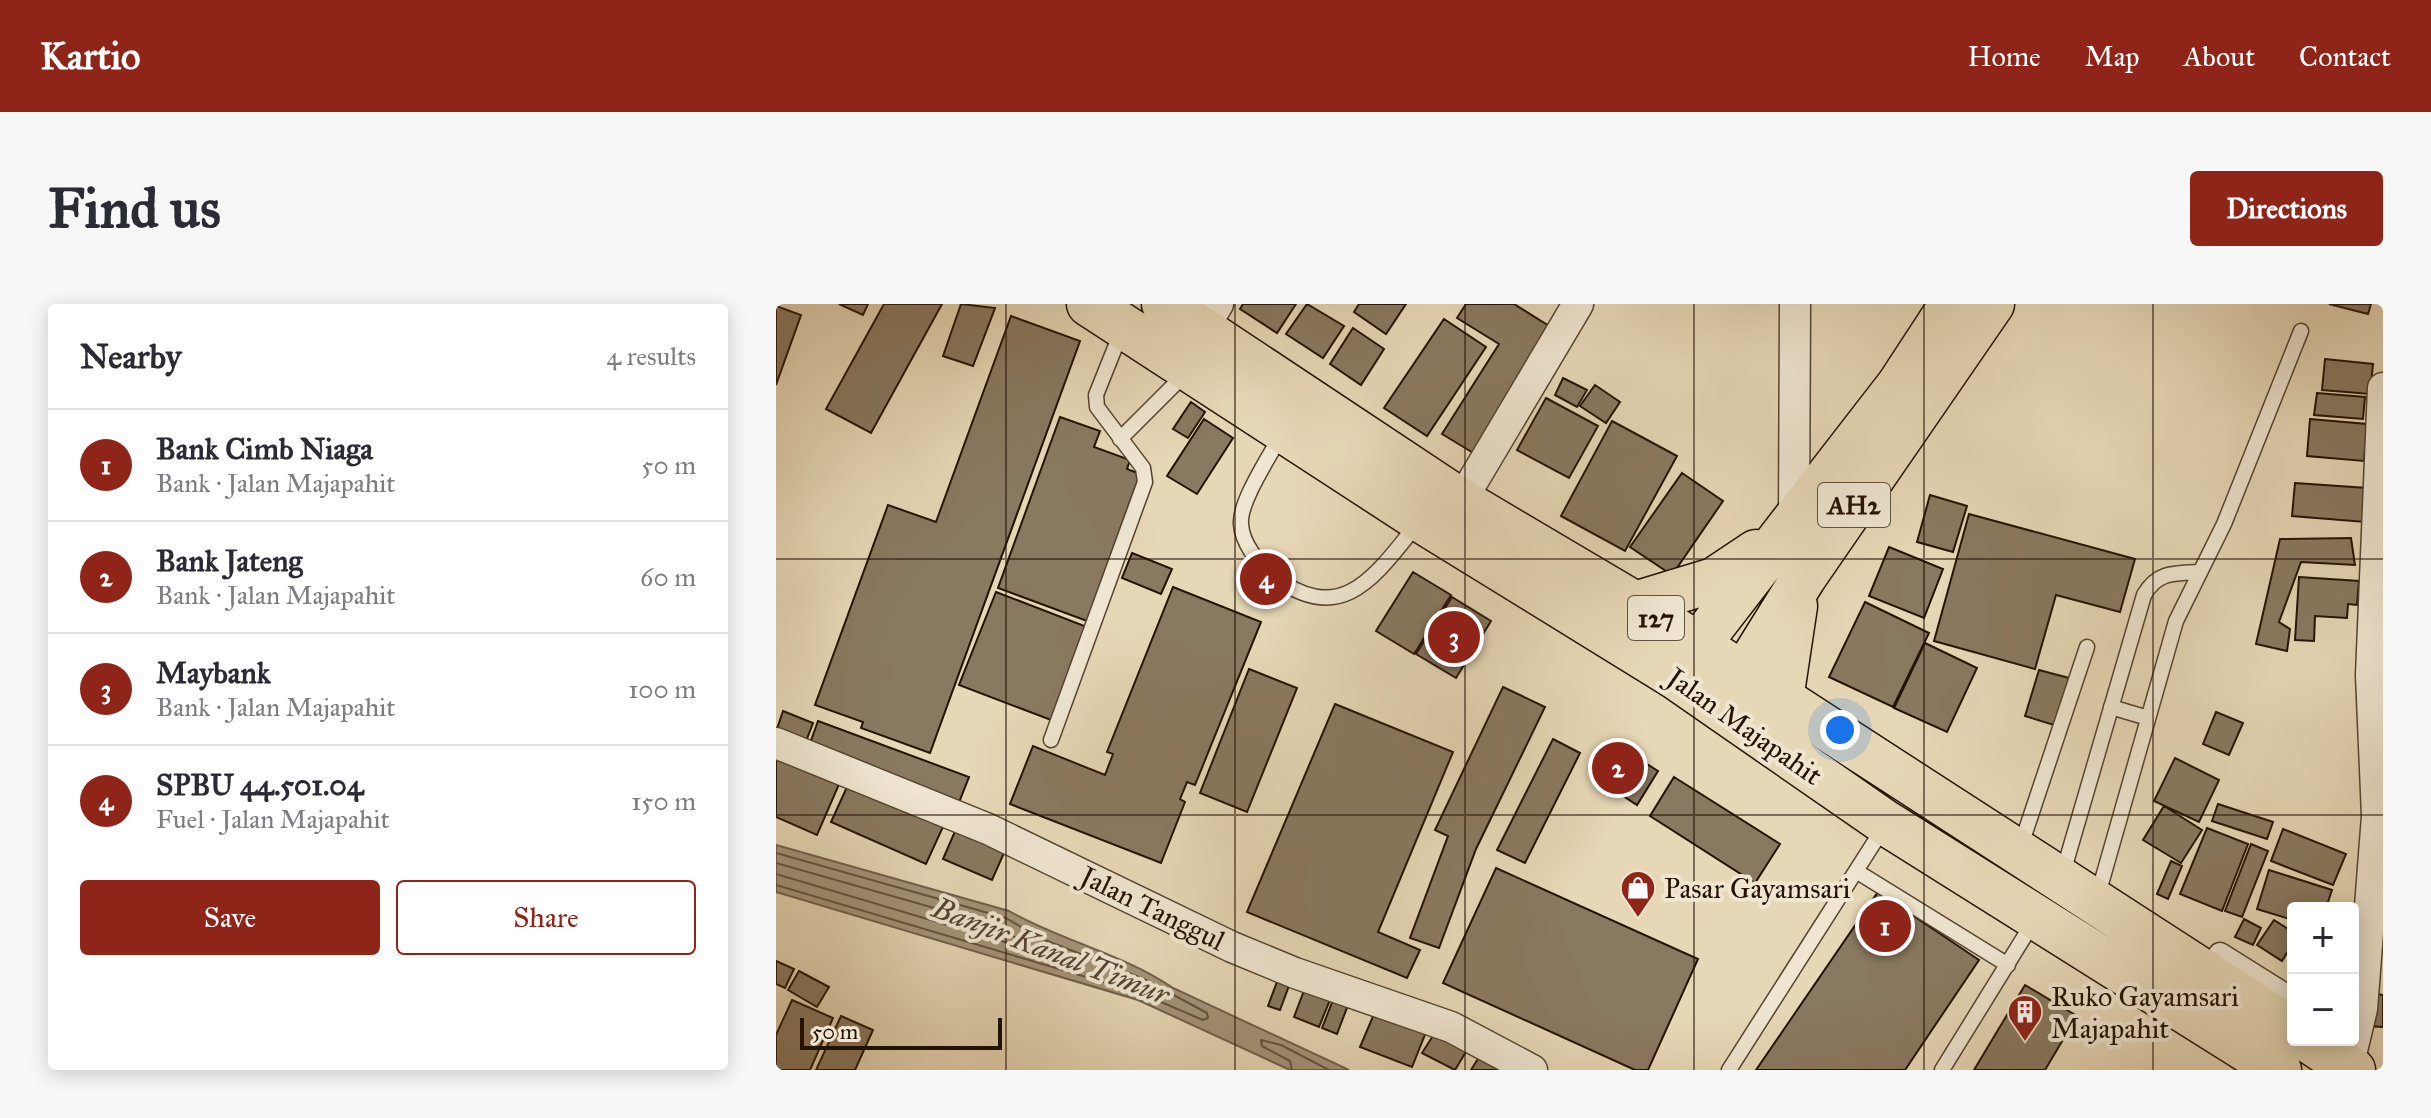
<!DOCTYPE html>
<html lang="en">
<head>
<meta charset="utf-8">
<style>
  body { margin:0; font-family:"IM FELL Great Primer",serif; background:#f7f7f7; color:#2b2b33 }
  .controls { position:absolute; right:24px; bottom:24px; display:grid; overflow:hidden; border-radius:8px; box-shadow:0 4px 20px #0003 }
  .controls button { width:72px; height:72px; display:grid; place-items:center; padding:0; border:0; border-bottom:2px solid #e1e1e2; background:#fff; color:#2b2b33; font:40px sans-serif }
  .scale { position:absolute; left:24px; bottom:20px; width:202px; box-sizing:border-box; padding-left:8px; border:4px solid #241303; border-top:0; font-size:22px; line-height:28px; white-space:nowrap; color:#241303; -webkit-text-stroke:6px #efe5d0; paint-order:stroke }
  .you { position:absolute; left:1064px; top:426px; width:28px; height:28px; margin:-20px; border:6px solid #fff; border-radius:50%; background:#1a73e8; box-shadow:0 0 0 12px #1a73e833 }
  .badge { display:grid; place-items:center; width:52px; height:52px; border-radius:50%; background:#8f2418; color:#fff; font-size:26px; font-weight:700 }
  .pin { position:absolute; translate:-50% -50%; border:4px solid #fff; box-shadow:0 2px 8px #0006 }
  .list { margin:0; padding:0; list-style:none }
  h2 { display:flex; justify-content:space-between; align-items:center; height:104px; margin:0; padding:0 32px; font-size:34px }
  h2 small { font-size:26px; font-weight:400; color:#7c7c81 }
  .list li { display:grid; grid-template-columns:52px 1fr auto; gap:24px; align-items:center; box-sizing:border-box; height:112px; padding:0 32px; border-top:2px solid #e1e1e2 }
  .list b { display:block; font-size:30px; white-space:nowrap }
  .list p { margin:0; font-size:26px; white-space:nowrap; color:#7c7c81 }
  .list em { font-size:26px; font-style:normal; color:#7c7c81 }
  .actions { display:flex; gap:16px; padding:24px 32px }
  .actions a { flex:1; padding:18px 0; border:2px solid #8f2418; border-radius:8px; text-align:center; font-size:28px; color:#8f2418 }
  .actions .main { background:#8f2418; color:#fff }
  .map { position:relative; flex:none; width:1607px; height:766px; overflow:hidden; border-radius:8px }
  header { display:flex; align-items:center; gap:48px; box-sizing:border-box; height:112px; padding:0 40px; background:#8f2418; color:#fff }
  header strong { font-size:38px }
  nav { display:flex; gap:44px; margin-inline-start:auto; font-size:28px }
  .intro { display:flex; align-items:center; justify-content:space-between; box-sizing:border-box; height:192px; padding:0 48px }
  h1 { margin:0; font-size:56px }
  .button { padding:20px 36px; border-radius:8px; background:#8f2418; color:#fff; font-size:28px; font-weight:700 }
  main { display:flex; gap:48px; padding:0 48px }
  aside { flex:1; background:#fff; border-radius:8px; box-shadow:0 4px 20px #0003 }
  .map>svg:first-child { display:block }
  .water { fill:#a49479; stroke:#71604a; stroke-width:2 }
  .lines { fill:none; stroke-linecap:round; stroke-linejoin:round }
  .shore { stroke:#64543e; stroke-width:2 }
  .building { fill:#897960; stroke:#241303; stroke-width:2 }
  .service-casing { stroke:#544430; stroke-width:17 }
  .pedestrian-casing { stroke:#544430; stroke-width:25 }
  .minor-casing { stroke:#544430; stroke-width:33 }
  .primary-casing { stroke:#241303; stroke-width:47 }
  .motorway-casing { stroke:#241303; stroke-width:47 }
  .service { stroke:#efe5d0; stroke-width:14 }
  .pedestrian { stroke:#efe5d0; stroke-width:22 }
  .minor { stroke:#efe5d0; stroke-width:30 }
  .primary { stroke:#e6d7b6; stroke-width:44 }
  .motorway { stroke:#e6d7b6; stroke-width:44 }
  .grid { fill:none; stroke:#241303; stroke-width:2; stroke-opacity:0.55 }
  .labels { text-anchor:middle; stroke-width:8; stroke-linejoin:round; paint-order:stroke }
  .shield { fill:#efe5d0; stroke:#615240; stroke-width:2 }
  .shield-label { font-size:26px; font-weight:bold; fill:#241303 }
  .street-label { font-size:28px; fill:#241303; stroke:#efe5d0 }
  .poi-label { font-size:28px; fill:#241303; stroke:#efe5d0; text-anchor:start }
  .water-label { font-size:30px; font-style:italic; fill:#574732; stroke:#efe5d0 }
</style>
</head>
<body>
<header>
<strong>Kartio</strong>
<nav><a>Home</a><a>Map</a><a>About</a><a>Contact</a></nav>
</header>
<div class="intro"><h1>Find us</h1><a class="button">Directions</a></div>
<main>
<aside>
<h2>Nearby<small>4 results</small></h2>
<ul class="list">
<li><span class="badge">1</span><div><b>Bank Cimb Niaga</b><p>Bank · Jalan Majapahit</p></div><em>50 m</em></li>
<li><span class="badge">2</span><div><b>Bank Jateng</b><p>Bank · Jalan Majapahit</p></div><em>60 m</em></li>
<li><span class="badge">3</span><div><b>Maybank</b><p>Bank · Jalan Majapahit</p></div><em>100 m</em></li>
<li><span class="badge">4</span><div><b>SPBU 44.501.04</b><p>Fuel · Jalan Majapahit</p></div><em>150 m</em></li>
</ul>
<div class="actions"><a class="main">Save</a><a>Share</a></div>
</aside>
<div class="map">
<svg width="1607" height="766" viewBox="0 0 1607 766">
  <rect width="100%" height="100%" fill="#e6d7b6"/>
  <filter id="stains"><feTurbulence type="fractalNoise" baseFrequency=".0025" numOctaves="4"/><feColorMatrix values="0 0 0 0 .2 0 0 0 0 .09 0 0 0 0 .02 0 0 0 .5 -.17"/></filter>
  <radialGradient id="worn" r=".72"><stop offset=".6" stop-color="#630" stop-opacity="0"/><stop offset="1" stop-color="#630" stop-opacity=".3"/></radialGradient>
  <!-- water -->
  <path class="water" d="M0,541L233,607C286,637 347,650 397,684L573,766H514L362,696L0,588Z"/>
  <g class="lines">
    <!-- shore -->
    <path class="shore" d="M0,549L230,614L264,634L368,675L431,709L432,714L427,716L364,689L0,581
      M0,559L225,623L247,639L242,642L0,570
      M516,766L514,757L486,742L485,736L505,741L553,766"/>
  </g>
  <!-- building -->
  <path class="building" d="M63,0H92L87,11Z
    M108,0H166L95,129L50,105Z
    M185,0L219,4L197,62L167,52Z
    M467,0H520L501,29L464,5Z
    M531,0L568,22L547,54L510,30Z
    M583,0H630L610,30L578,8Z
    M690,0H738L778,25L699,150L666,130L723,40L681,14Z
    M1553,0H1595L1592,10Z
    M0,2L25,11L0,81Z
    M235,12L304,37L154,449L85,424L87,418L39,401L112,201L160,218Z
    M668,15L710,43L651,132L608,104Z
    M577,24L608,45L585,81L554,60Z
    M1549,55L1597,60L1594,90L1546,86Z
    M787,74L811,86L801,103L779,91Z
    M819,81L844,98L830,119L804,102Z
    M1541,89L1589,93L1587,115L1538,111Z
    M770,94L822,122L793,174L741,146Z
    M415,98L429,108L412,134L397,125Z
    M284,113L324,127L318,143L354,156L351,165L364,170L311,317L222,284Z
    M428,115L457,134L421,190L391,172Z
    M1534,115L1591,120L1588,157L1531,152Z
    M836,117L901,152L849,247L785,212Z
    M906,169L947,197L896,271L854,243Z
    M1519,179L1591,184L1589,218L1516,212Z
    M1154,191L1191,202L1177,248L1141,238Z
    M1193,210L1359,255L1344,308L1280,291L1259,365L1158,337Z
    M1575,234L1579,261L1525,258L1503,318L1514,325L1511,347L1480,340L1504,235Z
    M1113,243L1167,265L1148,314L1093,292Z
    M356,249L396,265L385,290L346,274Z
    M637,268L675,291L638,350L600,327Z
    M1523,273L1583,277L1581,301L1572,300L1571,314L1539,312L1538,337L1519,336Z
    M397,283L485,318L419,481L411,478L404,495L409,498L385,559L234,500L257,442L329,471L337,450L331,448Z
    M220,288L311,323L275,416L183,381Z
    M676,293L715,317L680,374L640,350Z
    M1089,298L1153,329L1117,403L1053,373Z
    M1149,339L1201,364L1171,428L1118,404Z
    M473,365L521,384L471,508L424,489Z
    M1263,366L1293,374L1278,421L1249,412Z
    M727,383L769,403L700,545L663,644L634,634L672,532L659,526Z
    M559,400L677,448L602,628L644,646L631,674L471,608Z
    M7,407L37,419L29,440L0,428Z
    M1440,408L1467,419L1453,451L1427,440Z
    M42,417L193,473L182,501L32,445Z
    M777,435L804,449L749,559L721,546Z
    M839,440L882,467L861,501L818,473Z
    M0,442L67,471L41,531L0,513Z
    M1399,454L1443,476L1423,518L1378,497Z
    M76,472L171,514L150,560L55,518Z
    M898,473L1004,540L979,579L874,512Z
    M1442,500L1497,518L1491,535L1436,517Z
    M1388,502L1426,526L1405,559L1367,536Z
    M183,518L232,540L216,576L167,555Z
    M1431,524L1472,540L1446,607L1404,590Z
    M1507,525L1570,550L1557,581L1495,557Z
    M1475,540L1492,547L1466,613L1449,607Z
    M1395,557L1406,562L1392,595L1381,590Z
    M720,564L922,655L872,766H859L667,679Z
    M1493,566L1556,586L1550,604H1517V616L1481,605Z
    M1102,588L1203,656L1129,766H980Z
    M1468,615L1485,624L1477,641L1459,633Z
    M1498,616L1517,628V639L1506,657L1481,641Z
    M0,657L18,665L9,684L0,680Z
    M23,667L53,683L41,703L12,686Z
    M502,675L514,679L504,706L492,702Z
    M532,676L558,686L543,723L518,713Z
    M1249,681L1301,712L1269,766H1198Z
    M1595,689L1607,691V723L1591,722Z
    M16,696L57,714L34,766H0V731Z
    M557,696L572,701L561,730L546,724Z
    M601,703L652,723L636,763L584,743Z
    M65,712L97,726L79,766H40Z
    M660,727L691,746L679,766L646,749Z
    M708,745L731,766H695Z"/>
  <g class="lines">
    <defs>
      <path id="service" d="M505,131C494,152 463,198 465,220C466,239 482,259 496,271C566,325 599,272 642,219
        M344,135L411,68
        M1335,403L1372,414
        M275,436L369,178L367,164L321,103L320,91L346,26
        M1244,544L1311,343
        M1080,567L1232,661
        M1286,572L1368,291C1381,268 1398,269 1423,268
        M1321,594L1400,317L1448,220L1525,27
        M953,766L1108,523
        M1166,766L1258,617"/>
      <path id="pedestrian" d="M1432,668L1444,650L1517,696"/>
      <path id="minor" d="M427,24L442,0
        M685,197L802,0
        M1018,216L1019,0
        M0,439L212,525L456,643L519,669L675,723L756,766
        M1572,763L1586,705L1601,512L1595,371L1607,84"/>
      <path id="primary" d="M313,0L645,216L898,372L1110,519L1503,766
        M388,0L685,197L859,300L1517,726
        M1532,736L1577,766"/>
      <path id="motorway" d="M859,300L938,276L980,248
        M898,372L1123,81L1176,0
        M1005,395L1019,302
        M946,405L1028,273L1216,0"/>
    </defs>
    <!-- service casing -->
    <use href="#service" class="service-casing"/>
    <!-- pedestrian casing -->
    <use href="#pedestrian" class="pedestrian-casing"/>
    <!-- minor casing -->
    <use href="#minor" class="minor-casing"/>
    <!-- primary casing -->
    <use href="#primary" class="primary-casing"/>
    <!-- motorway casing -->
    <use href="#motorway" class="motorway-casing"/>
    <!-- service -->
    <use href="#service" class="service"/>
    <!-- pedestrian -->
    <use href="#pedestrian" class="pedestrian"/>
    <!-- minor -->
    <use href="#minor" class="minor"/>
    <!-- primary -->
    <use href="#primary" class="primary"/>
    <!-- motorway -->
    <use href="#motorway" class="motorway"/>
  </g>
  <!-- grid -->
  <path class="grid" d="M230,0V766M459,0V766M689,0V766M918,0V766M1148,0V766M1377,0V766M0,255H1607M0,511H1607"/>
  <!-- icons -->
  <defs>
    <symbol id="shop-pin" viewBox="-11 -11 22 30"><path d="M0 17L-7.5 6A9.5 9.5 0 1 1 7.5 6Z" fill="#8f2418" stroke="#efe5d0"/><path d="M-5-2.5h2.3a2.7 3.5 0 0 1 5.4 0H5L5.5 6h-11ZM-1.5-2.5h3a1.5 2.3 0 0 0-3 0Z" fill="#fff"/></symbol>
    <symbol id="building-pin" viewBox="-11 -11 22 30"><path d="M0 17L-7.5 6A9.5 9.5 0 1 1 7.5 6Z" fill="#8f2418" stroke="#efe5d0"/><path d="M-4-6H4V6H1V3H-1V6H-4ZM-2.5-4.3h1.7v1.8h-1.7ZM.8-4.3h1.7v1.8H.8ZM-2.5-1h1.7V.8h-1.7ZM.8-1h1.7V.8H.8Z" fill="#fff"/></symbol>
  </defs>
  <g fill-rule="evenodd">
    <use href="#shop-pin" x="842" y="564" width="40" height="54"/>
    <use href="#building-pin" x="1229" y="688" width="40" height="54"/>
  </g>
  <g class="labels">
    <!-- shield labels -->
    <g class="shield">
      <rect x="1042" y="179" width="72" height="44" rx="6"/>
      <rect x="852" y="292" width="56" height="44" rx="6"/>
    </g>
    <g class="shield-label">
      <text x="1078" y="210">AH2</text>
      <text x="880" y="323">127</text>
    </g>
    <!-- street labels -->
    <g class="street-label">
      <text transform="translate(969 422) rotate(35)" y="10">Jalan Majapahit</text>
      <text transform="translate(377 604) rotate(26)" y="10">Jalan Tanggul</text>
    </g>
    <!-- poi labels -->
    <g class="poi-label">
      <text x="888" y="594">Pasar Gayamsari</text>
      <text x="1275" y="702">Ruko Gayamsari<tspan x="1275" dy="32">Majapahit</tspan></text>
    </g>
    <!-- water labels -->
    <g class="water-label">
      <text transform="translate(275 647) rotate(21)" y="10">Banjir Kanal Timur</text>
    </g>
  </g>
  <rect width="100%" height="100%" filter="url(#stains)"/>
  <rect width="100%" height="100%" fill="url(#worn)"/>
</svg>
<div class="controls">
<button>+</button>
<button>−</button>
</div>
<div class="scale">50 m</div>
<div class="you"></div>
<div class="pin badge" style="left:1109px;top:622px">1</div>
<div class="pin badge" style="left:842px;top:464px">2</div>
<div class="pin badge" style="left:678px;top:333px">3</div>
<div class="pin badge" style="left:490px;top:275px">4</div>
</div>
</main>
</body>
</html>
